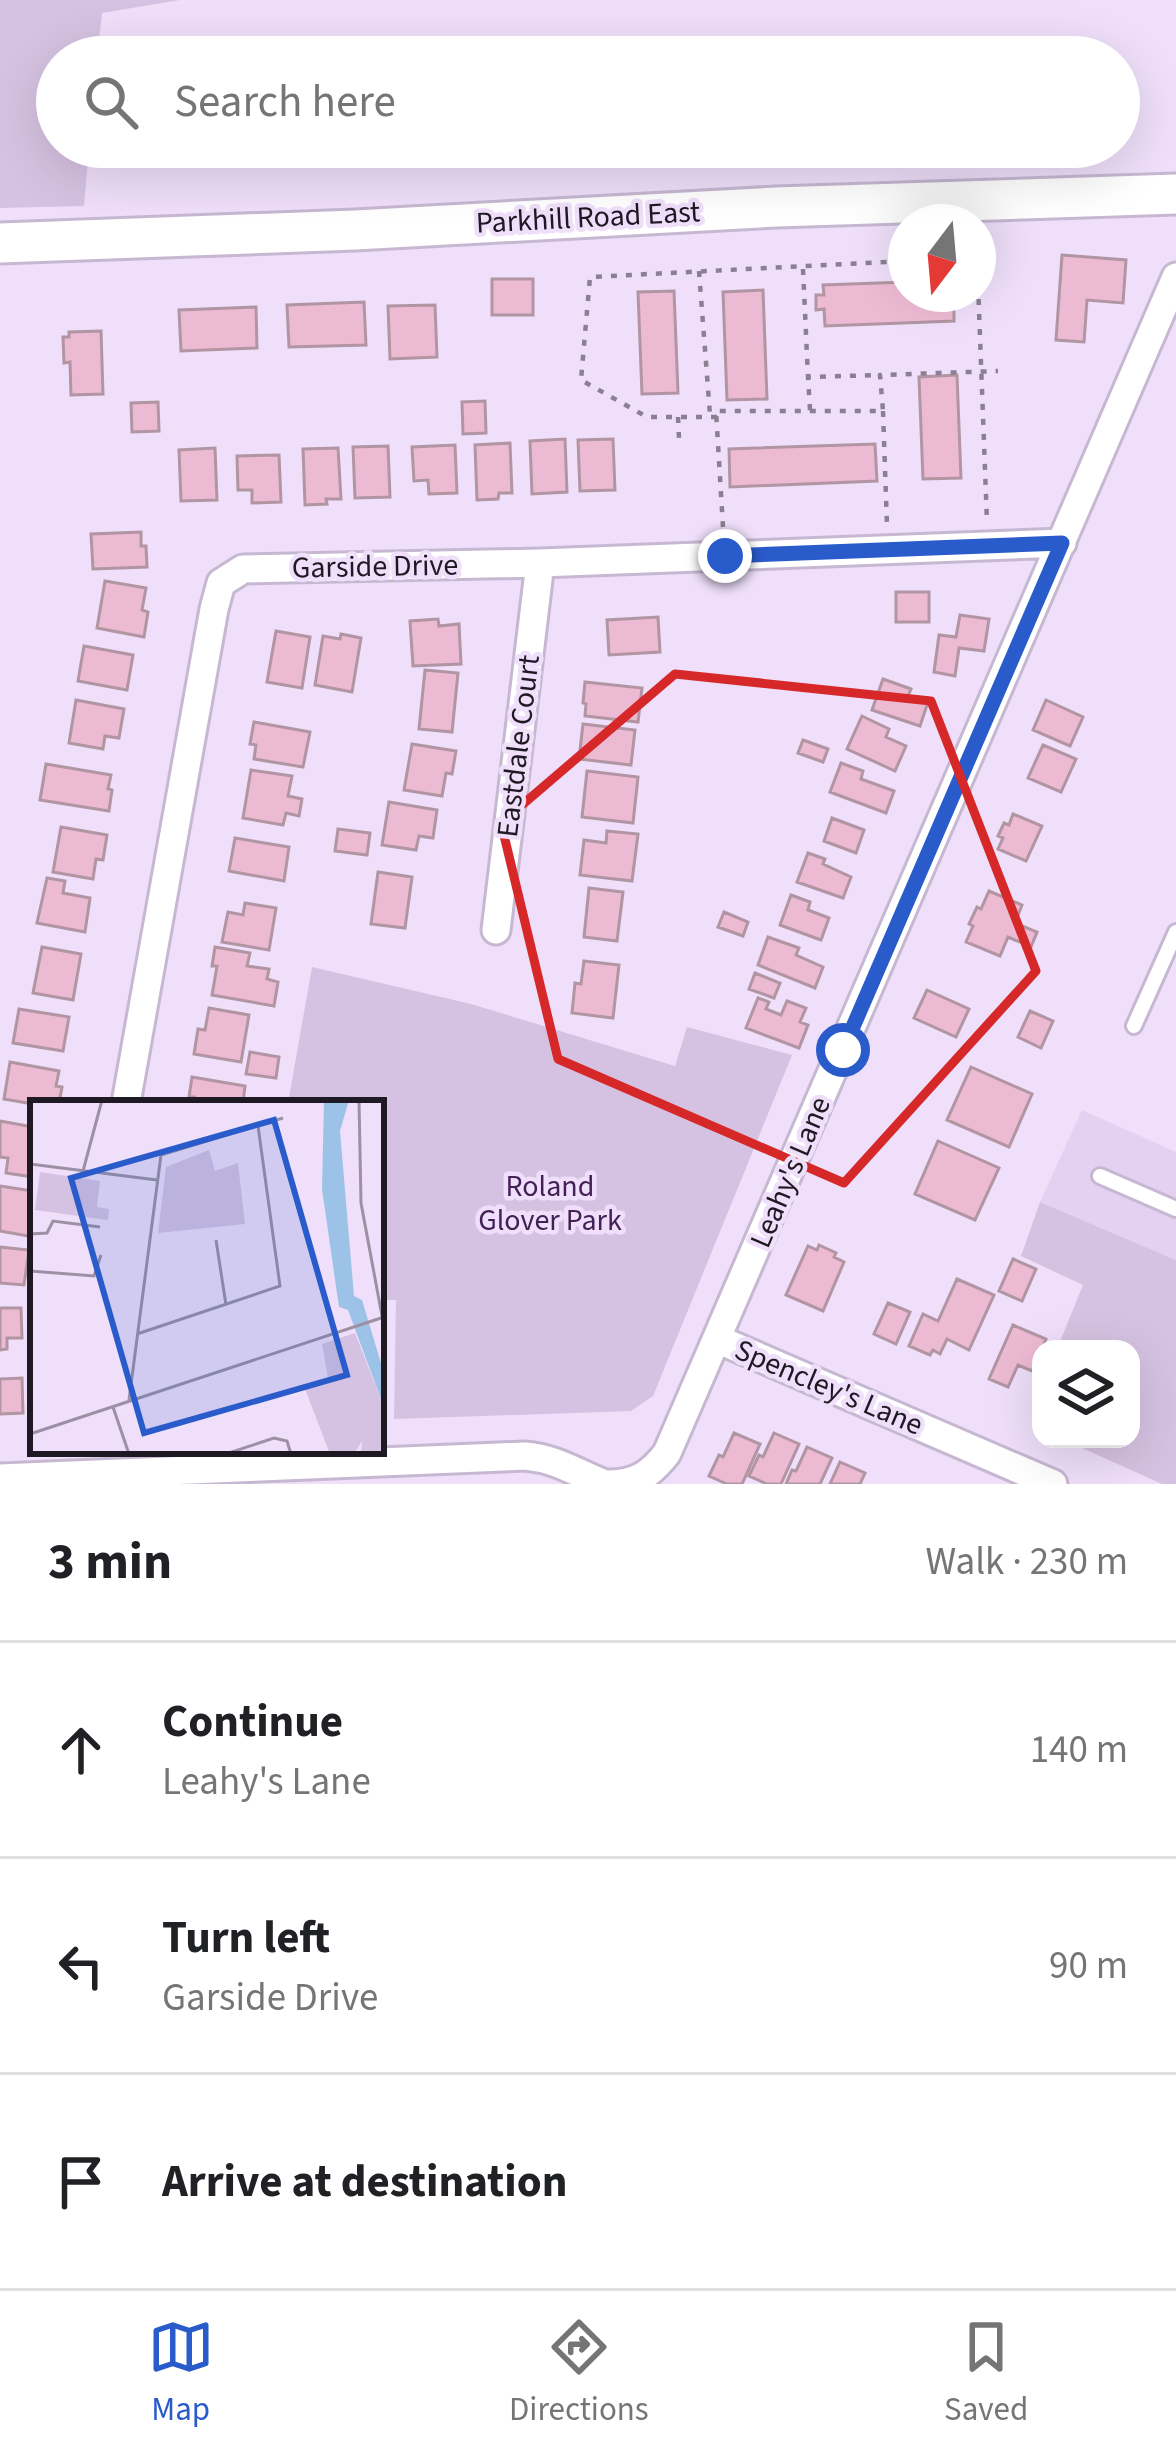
<!DOCTYPE html>
<html lang="en">
<head>
<meta charset="utf-8">
<style>
  body { margin:0; font-family:"Source Sans 3",sans-serif; background:#f2f2f2; color:#202124 }
  .controls { position:absolute; right:36px; bottom:36px; display:grid; overflow:hidden; border-radius:24px; box-shadow:0 12px 48px #0002 }
  .controls button { width:108px; height:108px; display:grid; place-items:center; padding:0; border:0; border-bottom:3px solid #e0e0e0; background:#fff; color:#202124; font:60px sans-serif }
  .compass { position:absolute; left:888px; top:204px; width:108px; height:108px; border-radius:50%; background:#fff; box-shadow:0 12px 48px #0002; rotate:196deg }
  .stop { position:absolute; width:36px; height:36px; margin:-27px; border:9px solid #2a5bca; border-radius:50%; background:#fff }
  .stop.end { background:#2a5bca; border-color:#fff; box-shadow:0 3px 12px #0008 }
  .list { margin:0; padding:0; list-style:none }
  h2 { display:flex; justify-content:space-between; align-items:center; height:156px; margin:0; padding:0 48px; font-size:51px }
  h2 small { font-size:39px; font-weight:400; color:#757577 }
  .list li { display:grid; grid-template-columns:78px 1fr auto; gap:36px; align-items:center; box-sizing:border-box; height:216px; padding:0 48px; border-top:3px solid #e0e0e0 }
  .list b { display:block; font-size:45px; white-space:nowrap }
  .list p { margin:0; font-size:39px; white-space:nowrap; color:#757577 }
  .list em { font-size:39px; font-style:normal; color:#757577 }
  .icon { flex:none; width:66px; height:66px; fill:none; stroke:currentColor; stroke-width:2; stroke-linecap:round; stroke-linejoin:round }
  .map { position:relative; flex:none; width:1176px; height:1484px; overflow:hidden }
  .search { position:absolute; background:#fff; box-shadow:0 12px 48px #0002; left:36px; right:36px; top:36px; height:132px; display:flex; align-items:center; gap:30px; box-sizing:border-box; padding:0 42px; border-radius:66px; color:#757577; font-size:45px }
  .sheet { height:804px; background:#fff }
  nav { display:flex; justify-content:space-around; align-items:center; box-sizing:border-box; height:168px; border-top:3px solid #e0e0e0; background:#fff; font-size:33px; color:#757577 }
  nav a { display:grid; justify-items:center; gap:6px }
  nav .on { color:#2a5bca }
  .map>svg:first-child { display:block }
  .built { fill:#e4d1f2 }
  .green { fill:#d5c2e2 }
  .building { fill:#edbad3; stroke:#b195a2; stroke-width:3 }
  .lines { fill:none; stroke-linecap:round; stroke-linejoin:round }
  .service-casing { stroke:#c7b8d2; stroke-width:20 }
  .minor-casing { stroke:#c7b8d2; stroke-width:33 }
  .secondary-casing { stroke:#c7b8d2; stroke-width:45 }
  .path { stroke:#8b8093; stroke-width:4.5; stroke-dasharray:6 9; stroke-linecap:butt }
  .service { stroke:#fff; stroke-width:14 }
  .minor { stroke:#fff; stroke-width:27 }
  .secondary { stroke:#fff; stroke-width:39 }
  .route { stroke:#2a5bca; stroke-width:15 }
  .marked { fill:none; stroke:#d62828; stroke-width:9; stroke-linejoin:round }
  .labels { text-anchor:middle; stroke-width:9; stroke-linejoin:round; paint-order:stroke }
  .street-label { font-size:30px; fill:#1f1923; stroke:#efdffa }
  .park-label { font-size:30px; fill:#432156; stroke:#efdffa }
  .inset-road { fill:none; stroke:#9c90a4; stroke-width:3 }
  .view { fill:#2a5bca; fill-opacity:0.15; stroke:#2a5bca; stroke-width:6 }
  .inset-edge { fill:none; stroke:#1f1923; stroke-width:6 }
</style>
</head>
<body>
<div class="map">
<svg width="1176" height="1484" viewBox="0 0 1176 1484">
  <rect width="100%" height="100%" fill="#efdffa"/>
  <!-- built -->
  <path class="built" d="M1082,1110L1176,1152V1260L1040,1202Z"/>
  <!-- green -->
  <path class="green" d="M0,0H180L102,13L97,57H57V147H89L84,206L0,208Z
    M312,967L471,1004L675,1066L687,1027L792,1055L653,1396L631,1411L394,1419L396,1300H381V1103H288Z
    M1040,1202L1176,1260V1484H1162L1062,1439H1131V1349H1057L1083,1285L1021,1256Z"/>
  <!-- building -->
  <path class="building" d="M274,147H308V159H299V163L275,164Z
    M420,147H480V154L420,156Z
    M1062,255L1126,260L1123,303L1087,300L1084,342L1056,340Z
    M492,279H533V315H492Z
    M906,282V294H963V304H954V321L825,326L824,309L816,310V295H824L823,285Z
    M763,290L767,399L727,400L723,292Z
    M674,291L678,393L642,394L638,292Z
    M364,302L366,345L289,347L287,305Z
    M435,305L437,357L390,359L388,306Z
    M256,307L257,348L181,351L179,310Z
    M101,331L103,394L71,395L70,362L64,363L63,337H69V332Z
    M957,375L961,478L923,479L919,377Z
    M485,401L486,433L463,434L462,402Z
    M158,402L159,431L132,432L131,403Z
    M565,439L567,492L532,494L530,441Z
    M613,439L615,490L580,491L578,440Z
    M510,443L512,493H499L498,499L477,500L475,445Z
    M875,444L877,481L730,487L729,449Z
    M455,445L457,493L429,494L428,480L414,481L412,447Z
    M388,446L390,497L355,498L353,447Z
    M215,448L217,500L181,501L179,450Z
    M338,448L341,499H326L327,504L305,505L303,449Z
    M279,455L281,502L252,503V490H238L237,456Z
    M141,532V546H146L147,567L93,569L91,534Z
    M105,581L146,588L142,610L148,612L144,637L97,628Z
    M896,592H929V622H896Z
    M960,615L989,619L984,651L959,648L955,676L934,672L939,635L956,637Z
    M658,617L660,652L609,655L607,620Z
    M438,619L439,626L459,624L461,664L413,666L410,621Z
    M276,631L310,637L302,688L267,682Z
    M341,634L361,638L352,692L315,685L323,636L340,639Z
    M84,646L133,655L127,690L78,681Z
    M425,670L458,673L452,732L419,729Z
    M883,679L911,689L908,696L928,702L920,726L872,710Z
    M585,682L642,688L638,722L585,716L586,704L583,703Z
    M76,700L124,709L119,738L105,736L103,749L69,743Z
    M1046,700L1083,717L1070,746L1033,730Z
    M862,716L889,729L886,737L906,746L895,771L847,749Z
    M254,722L310,732L303,767L254,759L256,745L250,744Z
    M583,724L635,730L631,765L579,759Z
    M803,740L828,749L823,762L798,753Z
    M412,744L456,751L452,774L446,773L442,796L404,790Z
    M1043,745L1076,759L1061,792L1028,778Z
    M841,763L863,771L861,779L894,791L886,813L830,792Z
    M46,764L111,775L108,789L112,790L109,811L40,800Z
    M251,770L292,776L288,796L302,799L299,816L286,813L283,825L243,818Z
    M587,771L638,777L633,823L582,817Z
    M389,802L437,810L433,838L419,836L416,850L382,845Z
    M1013,814L1042,826L1026,861L998,849L1003,838L998,836L1004,823L1009,825Z
    M832,818L864,830L856,853L824,841Z
    M61,827L107,835L103,860L96,859L93,879L53,872Z
    M338,829L370,833L367,855L335,851Z
    M607,831L638,834L632,881L580,875L584,840L606,843Z
    M235,838L289,847L284,881L229,871Z
    M808,853L825,859L823,864L851,877L843,898L797,882Z
    M378,872L412,877L405,928L371,924Z
    M47,878L65,881L63,893L90,898L85,932L37,923Z
    M589,888L623,892L617,941L584,937Z
    M989,891L1022,905L1015,923L1037,932L1031,947L1008,937L1000,956L966,942L973,926L969,924L977,907L981,909Z
    M791,895L810,902L808,910L829,918L821,940L780,925Z
    M245,903L276,908L269,950L222,942L228,912L243,915Z
    M724,912L748,922L743,936L718,927Z
    M768,937L799,948L796,955L823,967L815,988L758,965Z
    M42,947L81,954L73,1000L33,993Z
    M215,947L250,953L247,966L269,969L267,979L278,982L274,1006L212,995L217,966H212Z
    M584,961L619,965L613,1018L572,1013L575,983L581,984Z
    M755,973L780,983L774,998L749,989Z
    M927,990L969,1009L956,1037L914,1018Z
    M758,998L769,1002L766,1009L781,1015L787,1001L806,1008L800,1022L808,1025L799,1048L746,1028Z
    M209,1008L249,1015L241,1062L194,1054L198,1029L205,1030Z
    M19,1009L69,1017L63,1051L13,1043Z
    M1030,1011L1053,1021L1041,1048L1018,1037Z
    M250,1052L279,1057L276,1078L246,1074Z
    M10,1062L59,1071L56,1086L62,1087L59,1103L33,1104L4,1099Z
    M971,1067L1032,1094L1009,1147L947,1120Z
    M192,1077L245,1086L243,1103H193L194,1097H189Z
    M0,1121L33,1127V1177L6,1173L8,1158L0,1157Z
    M938,1141L999,1168L975,1220L915,1194Z
    M0,1186L33,1191V1215L28,1236L0,1231Z
    M819,1245L836,1253L834,1257L844,1262L823,1311L786,1295L808,1246L817,1250Z
    M0,1247L29,1250L24,1285L0,1283Z
    M1013,1259L1036,1269L1022,1301L999,1291Z
    M957,1279L994,1295L969,1350L947,1339L940,1354L933,1350L930,1355L909,1346L923,1314L938,1321Z
    M888,1303L910,1312L896,1344L874,1334Z
    M0,1308H21L22,1338H7V1349L0,1350Z
    M1013,1325L1046,1339L1032,1371L1018,1365L1008,1387L989,1379Z
    M22,1378L23,1413L0,1414V1379Z
    M734,1433L760,1444L742,1484H727L709,1476L719,1455L723,1457Z
    M774,1433L799,1444L781,1484H767L749,1476L759,1455L763,1457Z
    M807,1447L832,1458L820,1484H786L792,1470L796,1471Z
    M840,1462L865,1473L860,1484H830Z"/>
  <g class="lines">
    <defs>
      <path id="service" d="M1134,1026L1176,932
        M1100,1176L1176,1209"/>
      <path id="minor" d="M496,930L540,563
        M126,1103L214,609L221,583L243,569L540,563L1062,543
        M717,1339L1053,1484
        M0,1478L525,1456C558,1459 576,1473 605,1484
        M609,1484C636,1484 651,1474 667,1453L1176,277"/>
      <path id="secondary" d="M0,243L355,230L776,207L1176,194"/>
    </defs>
    <!-- service casing -->
    <use href="#service" class="service-casing"/>
    <!-- minor casing -->
    <use href="#minor" class="minor-casing"/>
    <!-- secondary casing -->
    <use href="#secondary" class="secondary-casing"/>
    <!-- path -->
    <path class="path" d="M978,257L992,256
      M803,269L808,377
      M699,271L710,415
      M978,284L987,522
      M810,410L808,377L880,375
      M883,411L887,526
      M678,417L679,438
      M717,417H647L581,380L590,277L906,261
      M723,527L716,411H883L880,375L998,371"/>
    <!-- service -->
    <use href="#service" class="service"/>
    <!-- minor -->
    <use href="#minor" class="minor"/>
    <!-- secondary -->
    <use href="#secondary" class="secondary"/>
  </g>
  <g class="lines">
    <!-- route -->
    <path class="route" d="M725,556L1062,543L843,1050"/>
  </g>
  <!-- marked area -->
  <path class="marked" d="M675,674L931,701L1036,971L844,1183L558,1059L501,823Z"/>
  <g class="labels">
    <!-- street labels -->
    <g class="street-label">
      <text transform="translate(588 217) rotate(-3)" y="10">Parkhill Road East</text>
      <text transform="translate(375 566) rotate(-1)" y="10">Garside Drive</text>
      <text transform="translate(518 746) rotate(-83)" y="10">Eastdale Court</text>
      <text transform="translate(790 1172) rotate(-67)" y="10">Leahy's Lane</text>
      <text transform="translate(829 1387) rotate(23)" y="10">Spencley's Lane</text>
    </g>
    <!-- park labels -->
    <g class="park-label">
      <text x="550" y="1196">Roland<tspan x="550" dy="34">Glover Park</tspan></text>
    </g>
  </g>
  <!-- overview -->
  <g transform="translate(30 1100)">
    <rect width="354" height="354" fill="#efdffa"/>
    <path d="M179,50L185,71L208,63L215,124L128,133L136,67ZM10,72L70,81L67,107L79,109L78,120L5,110ZM325,233L354,307V354H331L332,341L324,354H300L275,289L298,278L292,244Z" fill="#d5c2e2"/>
    <path d="M294,0H319L310,31L324,196L332,200L354,273V307L318,210L309,207L292,89Z" fill="#9dc2e8"/>
    <path class="inset-road" d="M329,0L331,103L352,216M0,64L127,80M53,71L72,0M0,134L17,133L23,121L70,127M186,140L196,205M0,171L64,176L71,155M107,234L250,186L228,26M99,300L131,55L253,18M83,307L99,354M0,334L354,217M196,354L244,338L257,341L261,354"/>
    <path class="view" d="M244,20L317,275L114,333L41,78Z"/>
    <rect width="354" height="354" class="inset-edge"/>
  </g>
</svg>
<div class="controls">
<button><svg class="icon" aria-label="layers" viewBox="0 0 24 24"><path d="M12 4l9 5-9 5-9-5zM3 14l9 5 9-5"/></svg></button>
</div>
<svg class="compass" viewBox="-18 -18 36 36"><path d="M0-13l5 13h-10z" fill="#e53935"/><path d="M0 13l5-13h-10z" fill="#757577"/></svg>
<div class="stop" style="left:843px;top:1050px"></div>
<div class="stop end" style="left:725px;top:556px"></div>
<div class="search"><svg class="icon" aria-label="search" viewBox="0 0 24 24"><circle cx="10" cy="10" r="6"/><path d="M15 15l6 6"/></svg>Search here</div>
</div>
<section class="sheet">
<h2>3 min<small>Walk · 230 m</small></h2>
<ul class="list">
<li><svg class="icon" aria-label="ahead" viewBox="0 0 24 24"><path d="M12 20V5M6 11l6-6 6 6"/></svg><div><b>Continue</b><p>Leahy's Lane</p></div><em>140 m</em></li>
<li><svg class="icon" aria-label="left" viewBox="0 0 24 24"><path d="M17 20v-9H6M10 6l-5 5 5 5"/></svg><div><b>Turn left</b><p>Garside Drive</p></div><em>90 m</em></li>
<li><svg class="icon" aria-label="arrive" viewBox="0 0 24 24"><path d="M6 21V4h12l-3 4 3 4H6"/></svg><div><b>Arrive at destination</b></div></li>
</ul>
</section>
<nav>
<a class="on"><svg class="icon" aria-label="map" viewBox="0 0 24 24"><path d="M3 6l6-2 6 2 6-2v14l-6 2-6-2-6 2zM9 4v14M15 6v14"/></svg>Map</a>
<a><svg class="icon" aria-label="directions" viewBox="0 0 24 24"><path d="M12 3l9 9-9 9-9-9zM9 14v-3h6M13 9l2 2-2 2"/></svg>Directions</a>
<a><svg class="icon" aria-label="saved" viewBox="0 0 24 24"><path d="M7 4h10v16l-5-4-5 4z"/></svg>Saved</a>
</nav>
</body>
</html>
